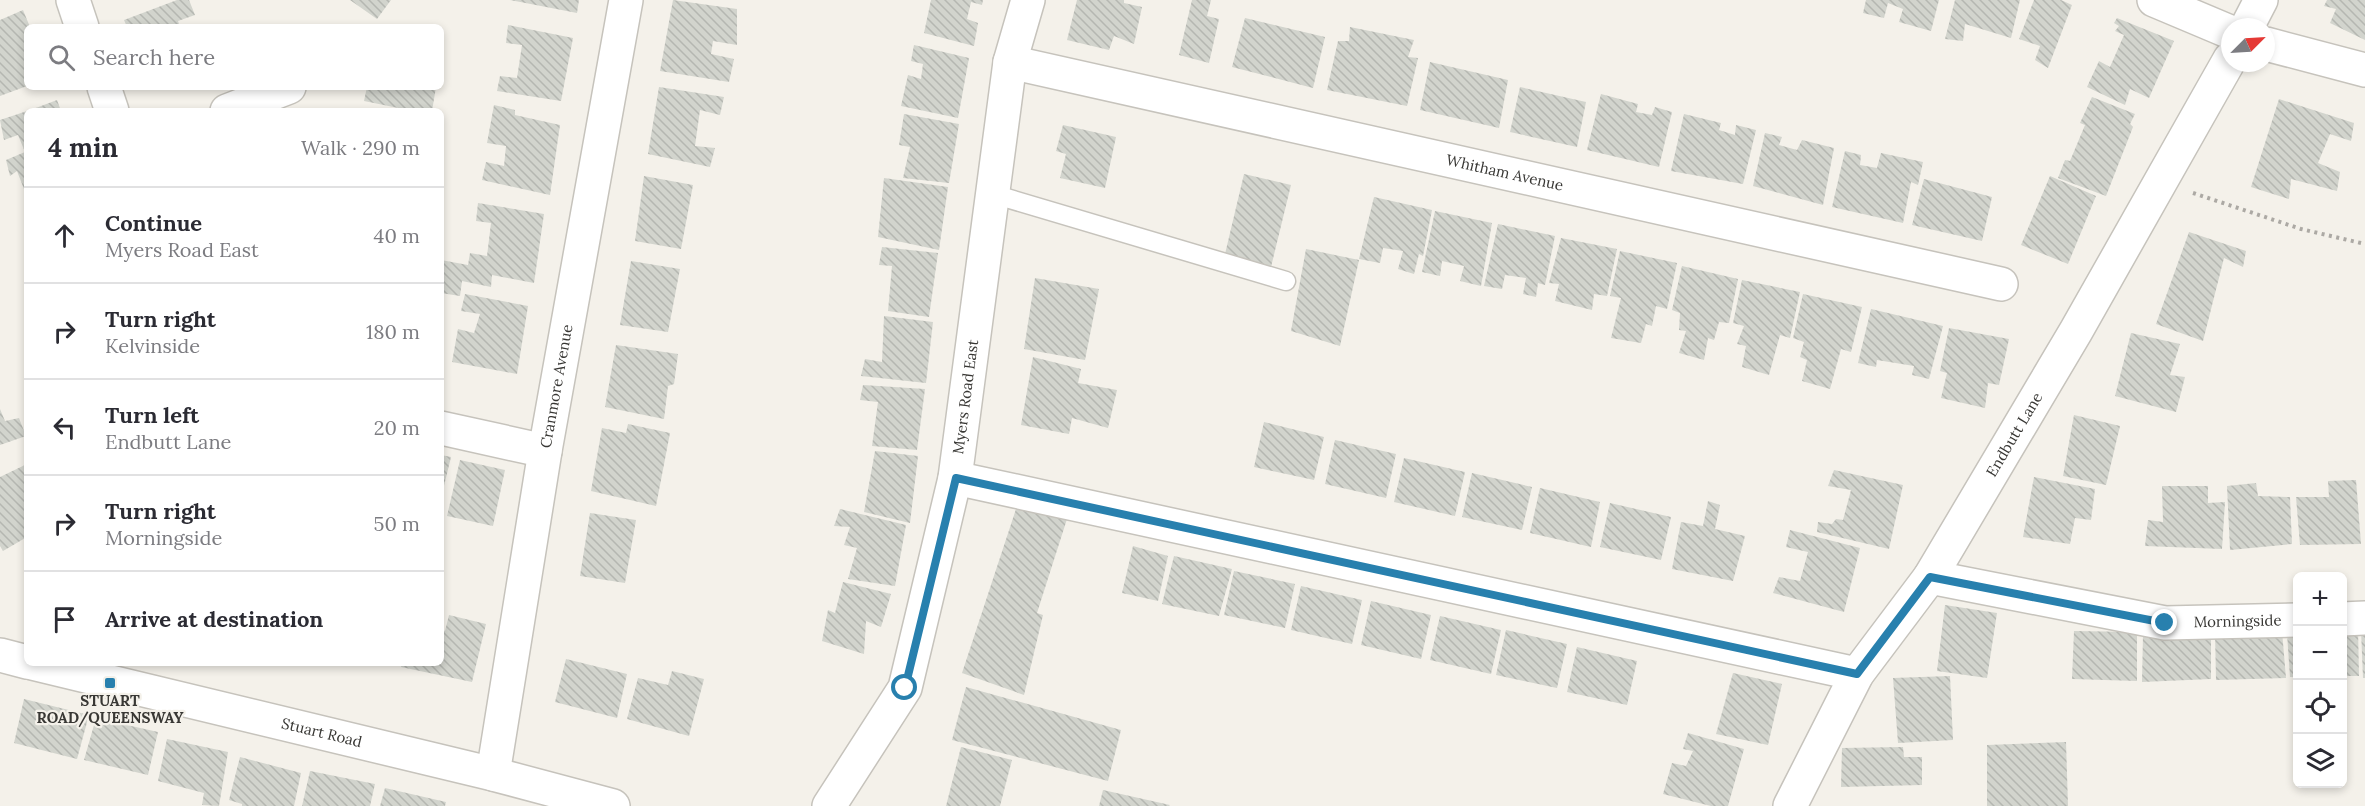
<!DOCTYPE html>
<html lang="en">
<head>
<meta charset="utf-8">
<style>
  body { margin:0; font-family:Lora,serif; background:#f2f2f3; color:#2b2b33 }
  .controls { position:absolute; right:18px; bottom:18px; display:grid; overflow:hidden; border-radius:9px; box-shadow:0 3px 9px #0003 }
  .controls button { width:54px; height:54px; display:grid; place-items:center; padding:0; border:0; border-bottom:2px solid #e1e1e2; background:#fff; color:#2b2b33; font:30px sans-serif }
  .compass { position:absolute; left:2221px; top:18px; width:54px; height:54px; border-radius:50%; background:#fff; box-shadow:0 3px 9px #0003; rotate:66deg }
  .stop { position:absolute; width:18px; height:18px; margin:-14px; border:4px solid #2880ae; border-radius:50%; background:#fff }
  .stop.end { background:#2880ae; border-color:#fff; box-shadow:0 2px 6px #0008 }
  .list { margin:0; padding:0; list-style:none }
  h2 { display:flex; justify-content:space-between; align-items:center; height:78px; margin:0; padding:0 24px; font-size:26px }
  h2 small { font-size:20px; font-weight:400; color:#7c7c81 }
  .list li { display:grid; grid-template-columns:39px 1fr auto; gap:18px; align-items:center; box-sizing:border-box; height:96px; padding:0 24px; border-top:2px solid #e1e1e2 }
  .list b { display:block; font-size:22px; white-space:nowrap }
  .list p { margin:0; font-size:20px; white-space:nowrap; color:#7c7c81 }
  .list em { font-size:20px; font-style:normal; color:#7c7c81 }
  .icon { flex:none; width:33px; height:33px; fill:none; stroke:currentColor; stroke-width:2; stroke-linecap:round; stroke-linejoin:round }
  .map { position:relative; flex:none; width:2365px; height:806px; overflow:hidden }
  .search { position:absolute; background:#fff; box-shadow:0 3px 9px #0003; left:24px; top:24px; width:420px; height:66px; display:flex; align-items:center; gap:15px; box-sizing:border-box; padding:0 21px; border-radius:9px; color:#7c7c81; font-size:22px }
  .panel { position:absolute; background:#fff; box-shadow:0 3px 9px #0003; left:24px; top:108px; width:420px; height:558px; border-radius:9px }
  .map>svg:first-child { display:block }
  .building { fill:url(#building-back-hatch) }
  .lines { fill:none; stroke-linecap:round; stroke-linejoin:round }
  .lane-casing { stroke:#c6c3bc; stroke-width:21 }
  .street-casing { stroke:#c6c3bc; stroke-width:36 }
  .secondary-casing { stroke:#c6c3bc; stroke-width:36 }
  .path { stroke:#aca9a4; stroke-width:4; stroke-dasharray:3 4.5; stroke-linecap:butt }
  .lane { stroke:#fff; stroke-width:18 }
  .street { stroke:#fff; stroke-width:33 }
  .secondary { stroke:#fff; stroke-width:33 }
  .route { stroke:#2880ae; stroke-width:8 }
  .poi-dot { fill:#2880ae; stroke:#f4f1ea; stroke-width:2 }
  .labels { text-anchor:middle; stroke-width:4.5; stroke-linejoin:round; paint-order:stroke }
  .street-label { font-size:15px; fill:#383734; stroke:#f4f1ea }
  .poi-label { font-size:15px; font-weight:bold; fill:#383734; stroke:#f4f1ea }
</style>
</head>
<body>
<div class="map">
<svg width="2365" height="806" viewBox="0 0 2365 806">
  <defs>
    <pattern id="building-back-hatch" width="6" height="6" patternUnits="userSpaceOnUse" patternTransform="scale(1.5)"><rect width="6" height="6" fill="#d2d4cd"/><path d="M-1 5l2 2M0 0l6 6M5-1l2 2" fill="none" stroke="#b5b7b1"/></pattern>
  </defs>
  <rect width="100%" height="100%" fill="#f4f1ea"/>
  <!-- building -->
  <path class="building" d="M177,0H189L195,15L178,21L180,27H127L124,20Z
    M350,0H391L377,19Z
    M510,0H579L577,13Z
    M673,0L737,9V45L713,41L711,54L734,59L729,82L660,71Z
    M931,0H983L982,5L971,2L967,19L978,23L974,46L924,33Z
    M1077,0H1124V3L1142,7L1134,44L1114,36L1109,50L1067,40Z
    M1192,0H1211L1207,16L1219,19L1209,63L1179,55Z
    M1866,0H1939L1931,31L1899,22L1903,9L1888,3L1884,18L1863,13Z
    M1955,0H2020L2011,38L1965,24L1963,41L1945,39Z
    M2034,0H2061L2072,5L2048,68L2035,60L2040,46L2019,39Z
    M2327,0H2365V40L2330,23L2336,9L2324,6Z
    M23,10L30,27H27V86L0,96V20Z
    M1245,18L1325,37L1313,88L1232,67Z
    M2117,18L2174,41L2149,98L2130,89L2125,105L2087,87L2099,61L2110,67L2124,35L2115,31L2119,26L2114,23Z
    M508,25L573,38L561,101L497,91L500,76L517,78L522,45L506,43Z
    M1350,27L1414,40L1408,57L1418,58L1407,106L1327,90L1338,41H1349Z
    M914,45L969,58L958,118L901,106L908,75L921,79L923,64L911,61Z
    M1430,62L1508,80L1499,128L1420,110Z
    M367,87H436L432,111H413L364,101Z
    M659,87L724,97L720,115L700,110L695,146L715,148L710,167L648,154Z
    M1520,87L1586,102L1577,147L1510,132Z
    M1601,94L1638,104L1636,112L1652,115L1655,107L1672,112L1659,167L1587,150Z
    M2092,97L2135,114L2130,124L2133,127L2106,196L2058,178L2065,160L2070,161L2085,125L2080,123Z
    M2279,99L2354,123L2351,141L2330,134L2318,163L2340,172L2337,191L2291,179L2289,199L2251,187Z
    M57,100L61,111H28Z
    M494,105L515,110V115L560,125L550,195L482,180L486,162L504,166L506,146L487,143Z
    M27,111V188L24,189L17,171L10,176L6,160L25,152L18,135L4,140L0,120Z
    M904,114L959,124L949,183L903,178L910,147L899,145Z
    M1684,114L1721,123L1719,130L1735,135L1736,125L1756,130L1743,184L1671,171Z
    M1063,125L1116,137L1105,188L1060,178L1066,154L1056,151Z
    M1765,133L1782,137L1779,145L1797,150L1802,140L1834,148L1823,205L1753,186Z
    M1845,151L1861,155L1860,165L1877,168L1881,153L1923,162L1918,185L1911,182L1903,223L1832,207Z
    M1244,174L1291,185L1271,267L1225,254Z
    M644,176L693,185L681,249L635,241Z
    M2050,176L2096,196L2068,264L2021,245Z
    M884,178L948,187L939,250L878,237Z
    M1924,179L1992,197L1982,241L1912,225Z
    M1374,197L1432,210L1423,256L1419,254L1414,274L1398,269L1403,251L1383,248L1380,263L1359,259Z
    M478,203L544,214L534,283L492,275L491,287L462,281L460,296L441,293V260L468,265L470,253L487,256L491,223L476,221Z
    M1435,211L1492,223L1481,286L1460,281L1464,266L1442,261L1440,276L1422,272Z
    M1498,224L1555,236L1545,285L1538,283L1536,297L1523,294L1526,278L1505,275L1502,289L1484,286Z
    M2189,232L2246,251L2243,267L2224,258L2203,341L2156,324Z
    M1561,238L1617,249L1607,296L1594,294L1592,310L1555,301L1559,284L1549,283Z
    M882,247L938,253L929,317L888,311L892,266L879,265Z
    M1306,249L1359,260L1340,346L1291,331Z
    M1620,251L1677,263L1667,309L1656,306L1652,326L1646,324L1641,343L1611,338L1621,298L1610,296Z
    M631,261L680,269L668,332L620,325Z
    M1682,266L1738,279L1729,323L1719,322L1714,340L1708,338L1704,360L1679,353L1686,331L1679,330L1680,313L1672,310Z
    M1035,278L1099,289L1085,360L1024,349Z
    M1742,280L1800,292L1790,338L1780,335L1769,375L1742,367L1746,346L1737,344L1744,326L1733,323Z
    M465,294L528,306L517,374L452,362L458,329L474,333L480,314L461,311Z
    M1803,294L1862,307L1851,352L1841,349L1830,389L1802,381L1807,360L1800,357L1804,342L1793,338Z
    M1871,309L1943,326L1929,379L1912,375L1914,366L1877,360L1876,367L1858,363Z
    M884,316L933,322L926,383L861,376L865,359L882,362Z
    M1949,328L2009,339L1999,385L1988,383L1985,408L1941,398L1947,373L1940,371Z
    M2131,333L2180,344L2170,375L2185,377L2176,412L2115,396Z
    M616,345L678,354L674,384L668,386L664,419L605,407Z
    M1033,357L1081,369L1078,383L1117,390L1108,428L1072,418L1069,434L1021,425Z
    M863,385L925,389L917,450L872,446L878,402L860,400Z
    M0,409L5,421L19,418L26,436L0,445Z
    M2074,415L2120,426L2106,485L2063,476Z
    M1264,422L1324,437L1314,480L1254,467Z
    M628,424L670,433L656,506L591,491L602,428L626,433Z
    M1335,440L1396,454L1386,498L1325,484Z
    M875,451L918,456L910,523L864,512Z
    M441,455L451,457L442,494H441Z
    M1404,458L1465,472L1455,516L1394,502Z
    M460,460L505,470L493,526L447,516Z
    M27,464V482L24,484L27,489V537L3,551L0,546V477Z
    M1834,470L1903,485L1889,549L1817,532L1818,522L1832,524L1836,519L1843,520L1851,490L1828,486Z
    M1472,473L1532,487L1522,530L1462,517Z
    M2034,477L2095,489L2091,520L2075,518L2070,544L2023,537Z
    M2356,480L2361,544L2300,545L2296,497H2329L2328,481Z
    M2256,483L2258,496L2290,497L2292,544L2230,550L2227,486Z
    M2162,486H2208V503L2225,502L2222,549L2145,546L2148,520L2163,522Z
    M1540,488L1600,502L1591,547L1530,533Z
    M1708,501L1720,505L1715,529L1745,536L1733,581L1672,569L1681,522L1703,526Z
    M1610,503L1671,517L1661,560L1600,547Z
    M840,509L906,525L895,586L848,579L857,548L844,545L850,527L834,526Z
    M1016,509L1067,519L1037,613L1043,615L1024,695L962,673Z
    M590,513L636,520L625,583L580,576Z
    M1790,530L1860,548L1844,612L1773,593L1779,577L1800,581L1808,552L1786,547Z
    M1133,546L1168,556L1158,601L1122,593Z
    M1174,556L1232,569L1219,616L1162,604Z
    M1234,571L1295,584L1285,628L1224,615Z
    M843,582L891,594L881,627L866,621L864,654L822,641L828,610L835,613Z
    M1301,586L1362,600L1352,644L1291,630Z
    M1371,601L1431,615L1421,659L1361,645Z
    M1945,605L1997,613L1987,678L1937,671Z
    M449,615L486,624L472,682L401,667L402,663H441V629L445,631Z
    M1440,616L1501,630L1491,674L1430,660Z
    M2358,628L2359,676H2342V629Z
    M1506,630L1567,644L1557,688L1496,675Z
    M2361,630H2365V678H2363Z
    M2074,631L2137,632V681L2072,679Z
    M2282,631L2286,678L2216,680L2215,632Z
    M2298,632V677H2290L2287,633Z
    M2143,634H2211V679L2142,682Z
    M1577,647L1637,661L1627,705L1567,692Z
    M566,659L627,674L617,718L555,702Z
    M672,671L704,679L689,736L627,719L638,678L668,685Z
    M1733,673L1782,684L1768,745L1716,734Z
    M1950,676L1953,740L1898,743L1893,678Z
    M966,687L1121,730L1108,781L952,740Z
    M24,699L89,715L77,759L14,743Z
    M96,718L158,732L148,775L84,760Z
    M1688,733L1744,749L1728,806H1711L1663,794L1672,763L1686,766L1693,751L1683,749Z
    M167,739L228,752L219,806L202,805L204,793L158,781Z
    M2066,742L2068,806H1987V745Z
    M961,747L1012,760L1000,806H946Z
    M1903,747L1904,757H1922V785L1841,787L1842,748Z
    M240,757L301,773L294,806H242V804L229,800Z
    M310,771L375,784L370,806H302Z
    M385,788L446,802L445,806H380Z
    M1103,790L1170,805L1169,806H1099Z"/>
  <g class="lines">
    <defs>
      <path id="lane" d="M993,194L1286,281"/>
      <g id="street">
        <path d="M73,0L82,27"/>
        <path d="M2154,0L2230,32"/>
        <path d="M2247,27L2261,0"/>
        <path d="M2266,44L2365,70"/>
        <path id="s1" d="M1010,62L2001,284"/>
        <path d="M104,87L112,111"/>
        <path d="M227,111L289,87"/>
        <path d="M441,428L545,451"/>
        <path d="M955,478L1857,674"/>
        <path id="s2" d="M1930,577L2165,623L2298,620"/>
        <path d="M2342,619L2365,618"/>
        <path id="s3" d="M493,774L545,451L626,0"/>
        <path id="s4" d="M829,806L905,688L955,478L1010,62L1028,0"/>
        <path id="s5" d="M1790,806L1857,674L1930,577L2076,331L2230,59"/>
      </g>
      <g id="secondary">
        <path d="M0,655L27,662"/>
        <path id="s6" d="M32,663L493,774L613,806"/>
      </g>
    </defs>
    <!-- lane casing -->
    <use href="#lane" class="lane-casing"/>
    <!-- street casing -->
    <use href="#street" class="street-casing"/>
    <!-- secondary casing -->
    <use href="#secondary" class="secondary-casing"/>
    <!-- path -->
    <path class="path" d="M2193,193L2301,229L2365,244"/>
    <!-- lane -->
    <use href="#lane" class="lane"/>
    <!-- street -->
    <use href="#street" class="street"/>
    <!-- secondary -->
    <use href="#secondary" class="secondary"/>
  </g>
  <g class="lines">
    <!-- route -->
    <path class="route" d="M905,688L956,478L1857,674L1930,577L2165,623"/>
  </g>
  <!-- markers -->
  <rect class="poi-dot" x="104" y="677" width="12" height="12" rx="3"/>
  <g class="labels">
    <!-- street labels -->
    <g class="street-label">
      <text dy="5" stroke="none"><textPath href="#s1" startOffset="507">Whitham Avenue</textPath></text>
      <text dy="5" stroke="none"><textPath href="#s3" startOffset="393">Cranmore Avenue</textPath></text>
      <text dy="5" stroke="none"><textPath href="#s4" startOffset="438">Myers Road East</textPath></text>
      <text dy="5" stroke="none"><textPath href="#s5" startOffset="435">Endbutt Lane</textPath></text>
      <text dy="5" stroke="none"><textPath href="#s2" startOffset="312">Morningside</textPath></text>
      <text dy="5" stroke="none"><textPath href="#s6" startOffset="298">Stuart Road</textPath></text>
    </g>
    <!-- poi labels -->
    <g class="poi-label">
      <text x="110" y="706">STUART<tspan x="110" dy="17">ROAD/QUEENSWAY</tspan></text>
    </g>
  </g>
</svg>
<div class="controls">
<button>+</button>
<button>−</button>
<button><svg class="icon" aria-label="locate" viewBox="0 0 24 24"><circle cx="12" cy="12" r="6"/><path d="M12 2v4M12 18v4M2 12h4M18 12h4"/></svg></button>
<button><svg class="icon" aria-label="layers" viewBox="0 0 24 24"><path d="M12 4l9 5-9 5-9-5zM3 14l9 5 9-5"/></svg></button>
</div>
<svg class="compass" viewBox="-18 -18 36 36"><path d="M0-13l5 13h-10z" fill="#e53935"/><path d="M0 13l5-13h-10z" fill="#7c7c81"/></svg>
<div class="stop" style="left:905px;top:688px"></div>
<div class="stop end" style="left:2165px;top:623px"></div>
<div class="search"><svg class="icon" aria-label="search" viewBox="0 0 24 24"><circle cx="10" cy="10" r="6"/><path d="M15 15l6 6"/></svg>Search here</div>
<section class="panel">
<h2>4 min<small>Walk · 290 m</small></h2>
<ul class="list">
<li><svg class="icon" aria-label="ahead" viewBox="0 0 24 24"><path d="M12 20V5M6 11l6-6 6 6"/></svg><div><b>Continue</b><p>Myers Road East</p></div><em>40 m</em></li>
<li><svg class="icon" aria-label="right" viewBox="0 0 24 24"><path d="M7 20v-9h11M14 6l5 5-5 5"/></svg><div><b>Turn right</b><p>Kelvinside</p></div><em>180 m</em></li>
<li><svg class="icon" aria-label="left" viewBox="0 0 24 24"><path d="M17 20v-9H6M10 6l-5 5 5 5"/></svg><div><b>Turn left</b><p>Endbutt Lane</p></div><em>20 m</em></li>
<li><svg class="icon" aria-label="right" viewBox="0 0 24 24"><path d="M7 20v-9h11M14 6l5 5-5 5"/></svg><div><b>Turn right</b><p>Morningside</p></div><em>50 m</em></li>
<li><svg class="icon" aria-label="arrive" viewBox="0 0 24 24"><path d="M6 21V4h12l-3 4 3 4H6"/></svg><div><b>Arrive at destination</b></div></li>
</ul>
</section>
</div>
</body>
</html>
